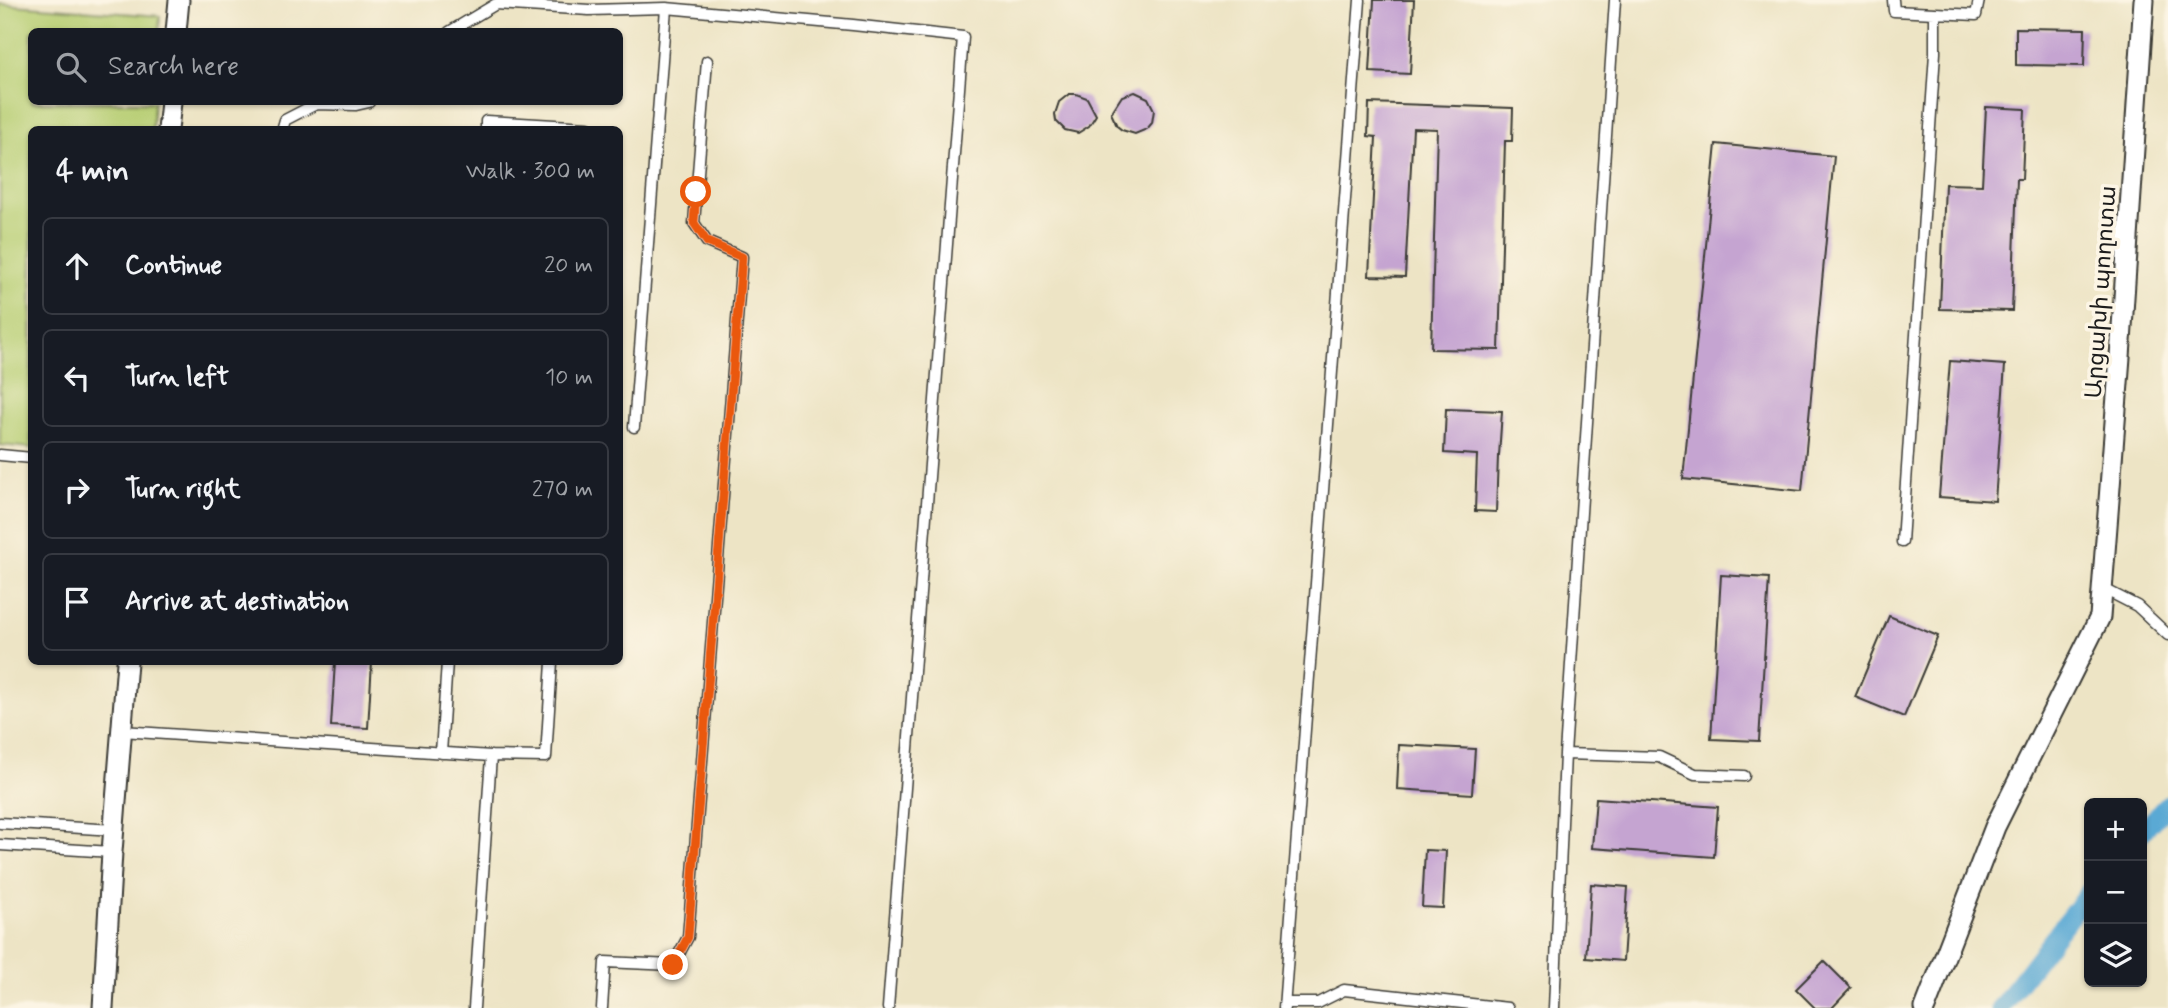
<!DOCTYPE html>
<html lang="en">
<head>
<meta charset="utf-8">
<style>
  body { margin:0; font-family:Mynerve,"Noto Sans Armenian",sans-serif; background:#242831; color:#f1f3f6 }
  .controls { position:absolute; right:21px; bottom:21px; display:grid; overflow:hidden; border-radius:10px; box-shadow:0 2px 5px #0004 }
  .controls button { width:63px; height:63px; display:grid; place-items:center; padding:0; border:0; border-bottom:2px solid #363941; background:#171b24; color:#f1f3f6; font:35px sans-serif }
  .stop { position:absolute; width:21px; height:21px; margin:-16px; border:5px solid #ea580c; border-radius:50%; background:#fff }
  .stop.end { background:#ea580c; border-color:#fff; box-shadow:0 2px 7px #0008 }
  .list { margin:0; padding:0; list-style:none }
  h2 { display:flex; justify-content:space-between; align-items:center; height:91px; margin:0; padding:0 28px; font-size:30px }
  h2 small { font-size:23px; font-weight:400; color:#9ea1a6 }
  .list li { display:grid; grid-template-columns:46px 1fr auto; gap:21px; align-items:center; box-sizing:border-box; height:98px; margin:0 14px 14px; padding:0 14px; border:2px solid #363941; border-radius:10px }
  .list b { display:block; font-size:26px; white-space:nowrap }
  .list em { font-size:23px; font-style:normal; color:#9ea1a6 }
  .icon { flex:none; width:38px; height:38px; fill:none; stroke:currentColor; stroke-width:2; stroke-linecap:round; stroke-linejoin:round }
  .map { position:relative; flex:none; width:2168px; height:1008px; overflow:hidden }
  .search { position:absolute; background:#171b24; box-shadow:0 2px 5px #0004; left:28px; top:28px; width:595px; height:77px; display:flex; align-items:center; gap:18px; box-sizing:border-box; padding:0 24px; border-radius:10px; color:#9ea1a6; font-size:26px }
  .panel { position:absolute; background:#171b24; box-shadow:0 2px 5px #0004; left:28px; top:126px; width:595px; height:539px; border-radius:10px }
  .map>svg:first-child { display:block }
  .green { fill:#b7ce73; stroke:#6a7548; stroke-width:2 }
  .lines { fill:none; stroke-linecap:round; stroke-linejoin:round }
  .canal { stroke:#5aa9d4; stroke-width:19 }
  .building { fill:#c5a4d1 }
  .service-casing { stroke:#3b3a35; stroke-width:13 }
  .minor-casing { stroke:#3b3a35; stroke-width:23 }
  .service { stroke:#fff; stroke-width:10 }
  .minor { stroke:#fff; stroke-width:19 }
  .route { stroke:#ea580c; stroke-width:9 }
  .labels { text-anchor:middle; stroke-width:7; stroke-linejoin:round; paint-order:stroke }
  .street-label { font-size:23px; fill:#1c1c1c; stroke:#fcf5e5 }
</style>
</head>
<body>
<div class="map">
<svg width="2168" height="1008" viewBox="0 0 2168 1008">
  <rect width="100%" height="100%" fill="#fcf5e5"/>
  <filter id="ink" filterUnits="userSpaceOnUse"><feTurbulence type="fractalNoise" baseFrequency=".0143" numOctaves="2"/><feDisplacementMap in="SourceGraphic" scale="14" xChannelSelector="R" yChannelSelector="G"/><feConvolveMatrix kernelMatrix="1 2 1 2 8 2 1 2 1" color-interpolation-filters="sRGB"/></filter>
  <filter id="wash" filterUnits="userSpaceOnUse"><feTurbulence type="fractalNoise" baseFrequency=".00686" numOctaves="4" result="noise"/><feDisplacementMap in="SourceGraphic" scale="28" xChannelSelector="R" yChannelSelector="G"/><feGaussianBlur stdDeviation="1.57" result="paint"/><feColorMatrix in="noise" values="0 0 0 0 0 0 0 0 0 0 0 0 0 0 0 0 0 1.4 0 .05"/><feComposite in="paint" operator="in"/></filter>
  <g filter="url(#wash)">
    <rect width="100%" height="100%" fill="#ede4c5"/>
    <!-- green -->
    <path class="green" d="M0,4L160,16L159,31L32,32V102H154L152,129L32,130L31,448L0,445Z"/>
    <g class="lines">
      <!-- canal -->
      <path class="canal" d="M2142,832L2168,804
        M2000,1008L2089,892"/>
    </g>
    <g id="blocks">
      <!-- building -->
      <path class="building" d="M1374,0H1414L1410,74L1370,72Z
        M2016,28L2085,29L2084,66L2016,65Z
        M1135,92L1148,98L1154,110L1152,123L1147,129L1135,134L1122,130L1117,126L1111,113L1122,96Z
        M1069,94H1076L1087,98L1096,115L1089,126L1078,133L1065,130L1056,121L1055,114L1059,102Z
        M1369,103L1513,108L1512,141H1505L1499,350L1431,349L1437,129L1413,128L1405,277L1369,276L1376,137L1368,136Z
        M1986,107L2025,109L2022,179H2017L2012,311L1940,309L1945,184L1982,185Z
        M1716,144L1834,156L1802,491L1683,479Z
        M1950,361L2005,365L1995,501L1939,497Z
        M1446,409L1502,411L1499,456H1498L1496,512L1475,511L1477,455L1444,453Z
        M1721,575L1769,578L1759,741L1711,739Z
        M1889,616L1938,636L1904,717L1855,697Z
        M335,662H372L368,728L331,726Z
        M1399,745L1475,749L1472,794L1397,789Z
        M1596,798L1718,807L1714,857L1592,848Z
        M1425,850L1446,851L1443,908L1422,907Z
        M1591,884L1628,887L1623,961L1586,958Z
        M1824,961L1851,988L1832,1008H1815L1796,989Z"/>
    </g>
  </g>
  <g filter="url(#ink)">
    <use href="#blocks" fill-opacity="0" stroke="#3b3a35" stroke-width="2"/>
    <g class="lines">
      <defs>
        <path id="service" d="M1893,0L1894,11L1976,15L1979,0
          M449,32L496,4L589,10L666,8
          M282,130L285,120L316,104L356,105L369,102
          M486,130V121L588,127V130
          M634,427L666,8L853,25L963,37L888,1008
          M0,455L32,458
          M1902,542L1935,53V13
          M2102,588L2137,606L2168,635
          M122,731L491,756
          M441,753L447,662
          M1565,754L1659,757L1695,774L1744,776
          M0,823L114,830
          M0,845L112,852
          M1285,1003H1318L1344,990L1508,1008
          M474,1008L491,756L546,757L552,662
          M602,1008L605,962L673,965L688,937L742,257L707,242L694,223L707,61
          M1284,1008L1360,0
          M1554,1008L1565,754L1615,0"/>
        <path id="minor" d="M176,32L179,0
          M168,130L171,102
          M103,1008L112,852L127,662
          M1925,1008L1995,827L2100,617L2120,357L2144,0"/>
      </defs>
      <!-- service casing -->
      <use href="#service" class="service-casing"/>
      <!-- minor casing -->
      <use href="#minor" class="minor-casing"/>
      <!-- service -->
      <use href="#service" class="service"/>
      <!-- minor -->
      <use href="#minor" class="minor"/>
    </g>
  </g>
  <g class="lines" filter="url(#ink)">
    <!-- route -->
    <path class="route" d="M673,965L688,937L742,257L707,242L694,223L696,192"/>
  </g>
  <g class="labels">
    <!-- street labels -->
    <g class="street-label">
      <text transform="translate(2100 292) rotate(-86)" y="8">Արցախի պողոտա</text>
    </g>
  </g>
</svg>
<div class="controls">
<button>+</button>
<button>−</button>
<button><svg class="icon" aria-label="layers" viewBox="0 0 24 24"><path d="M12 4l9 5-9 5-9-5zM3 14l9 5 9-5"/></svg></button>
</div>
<div class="stop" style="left:696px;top:192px"></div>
<div class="stop end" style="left:673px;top:965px"></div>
<div class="search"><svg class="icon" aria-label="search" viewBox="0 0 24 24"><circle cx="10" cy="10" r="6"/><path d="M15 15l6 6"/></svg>Search here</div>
<section class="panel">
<h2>4 min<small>Walk · 300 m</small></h2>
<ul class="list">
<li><svg class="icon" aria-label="ahead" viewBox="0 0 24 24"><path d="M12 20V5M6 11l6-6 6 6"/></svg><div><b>Continue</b></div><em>20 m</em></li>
<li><svg class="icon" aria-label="left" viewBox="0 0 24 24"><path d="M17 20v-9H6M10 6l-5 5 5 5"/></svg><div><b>Turn left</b></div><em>10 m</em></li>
<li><svg class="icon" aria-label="right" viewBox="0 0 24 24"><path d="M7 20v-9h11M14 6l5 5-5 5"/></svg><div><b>Turn right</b></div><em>270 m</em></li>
<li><svg class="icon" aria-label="arrive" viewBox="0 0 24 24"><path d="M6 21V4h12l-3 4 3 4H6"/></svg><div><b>Arrive at destination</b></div></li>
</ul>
</section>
</div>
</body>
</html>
